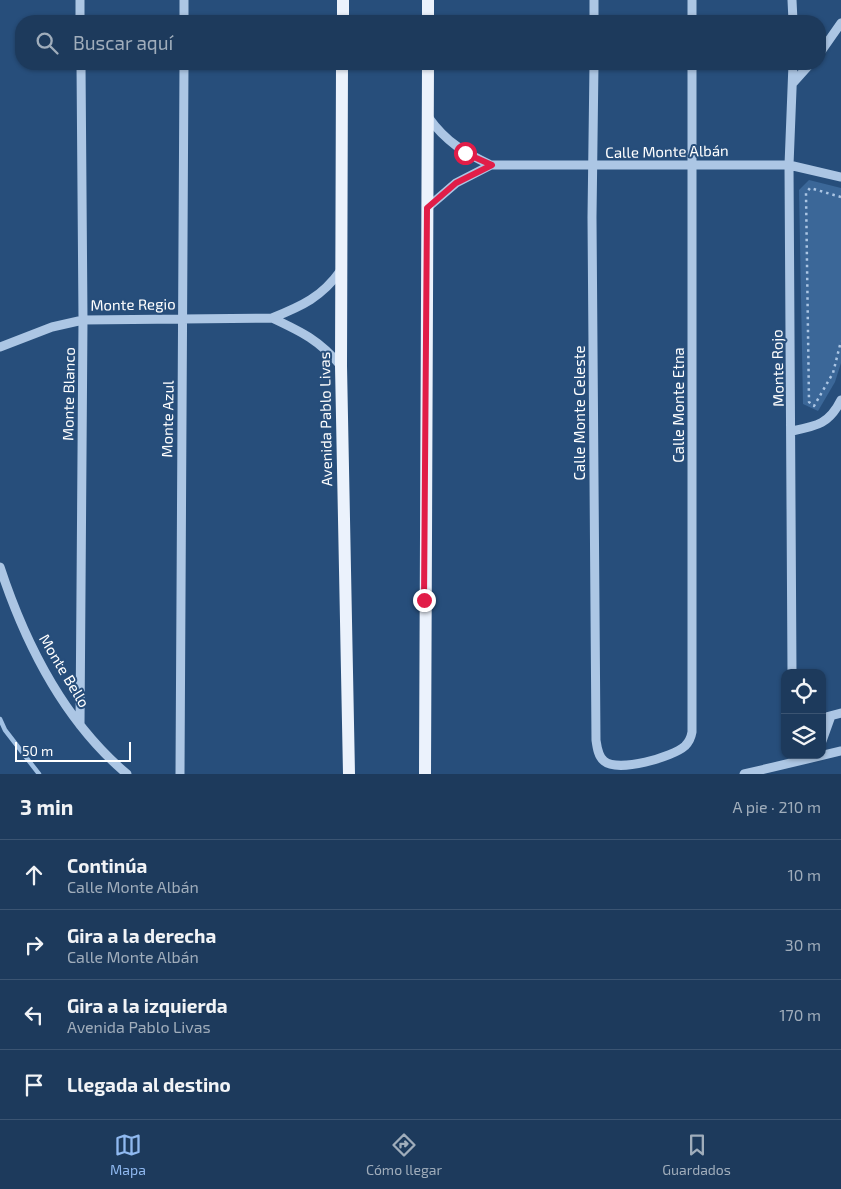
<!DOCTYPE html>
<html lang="es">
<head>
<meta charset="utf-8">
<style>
  body { margin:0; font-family:"Exo 2",sans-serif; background:#2a4565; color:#f1f3f6 }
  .controls { position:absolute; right:15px; bottom:15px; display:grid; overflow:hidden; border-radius:10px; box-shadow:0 1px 4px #0004 }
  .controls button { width:45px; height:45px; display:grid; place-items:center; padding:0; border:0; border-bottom:1px solid #3b5472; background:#1d3a5c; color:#f1f3f6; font:25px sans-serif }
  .scale { position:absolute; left:15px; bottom:12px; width:116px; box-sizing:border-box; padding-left:5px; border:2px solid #fff; border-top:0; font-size:14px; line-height:18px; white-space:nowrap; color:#fff; -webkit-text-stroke:4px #274e7b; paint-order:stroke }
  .stop { position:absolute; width:15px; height:15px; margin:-11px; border:4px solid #e11d48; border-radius:50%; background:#fff }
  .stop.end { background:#e11d48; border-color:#fff; box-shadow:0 1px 5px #0008 }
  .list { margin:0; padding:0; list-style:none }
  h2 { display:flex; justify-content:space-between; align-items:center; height:65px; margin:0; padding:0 20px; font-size:21px }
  h2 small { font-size:16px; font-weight:400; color:#a0adbb }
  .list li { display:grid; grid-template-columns:32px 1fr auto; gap:15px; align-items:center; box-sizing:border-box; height:70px; padding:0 20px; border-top:1px solid #3b5472 }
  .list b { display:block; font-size:19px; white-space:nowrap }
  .list p { margin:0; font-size:16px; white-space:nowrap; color:#a0adbb }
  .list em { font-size:16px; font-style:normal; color:#a0adbb }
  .icon { flex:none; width:28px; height:28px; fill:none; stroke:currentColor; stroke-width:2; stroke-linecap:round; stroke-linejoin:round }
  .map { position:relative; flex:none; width:841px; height:774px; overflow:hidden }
  .search { position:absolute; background:#1d3a5c; box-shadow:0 1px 4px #0004; left:15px; right:15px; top:15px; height:55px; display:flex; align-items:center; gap:12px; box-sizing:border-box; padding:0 18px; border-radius:20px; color:#a0adbb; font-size:19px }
  .sheet { height:345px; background:#1d3a5c }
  nav { display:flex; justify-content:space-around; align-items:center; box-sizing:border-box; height:70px; border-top:1px solid #3b5472; background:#1d3a5c; font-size:14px; color:#a0adbb }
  nav a { display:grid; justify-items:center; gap:2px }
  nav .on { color:#90b9f0 }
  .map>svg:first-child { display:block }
  .green { fill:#3b6798 }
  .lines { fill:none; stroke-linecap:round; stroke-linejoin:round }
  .stream { stroke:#a1c1e4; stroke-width:4.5 }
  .path { stroke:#acc6e4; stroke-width:2.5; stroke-dasharray:2.5 4; stroke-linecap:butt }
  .minor { stroke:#acc6e4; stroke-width:9 }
  .major { stroke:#ebf2fc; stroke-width:12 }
  .route { stroke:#e11d48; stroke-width:6 }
  .labels { text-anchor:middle; stroke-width:4; stroke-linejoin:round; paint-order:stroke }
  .street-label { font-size:15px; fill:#fff; stroke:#274e7b }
</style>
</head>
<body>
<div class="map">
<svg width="841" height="774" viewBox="0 0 841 774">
  <rect width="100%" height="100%" fill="#274e7b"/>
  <!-- green -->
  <path class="green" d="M809,180L841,188V363L835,382L818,411L803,404L799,190Z"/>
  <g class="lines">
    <!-- stream -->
    <path class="stream" d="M0,719L5,730L39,774"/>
    <!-- path -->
    <path class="path" d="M841,197L810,188L806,193L809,402L814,406L833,373L841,341"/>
    <!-- minor -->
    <path class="minor" d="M80,0V21
      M692,0V21
      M792,0L793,21
      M184,21V0
      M594,21V0
      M820,53L841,23
      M594,64L592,217L596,740C597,747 598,756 604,761C618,773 673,757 685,746C689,742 691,738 692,732V64
      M793,83L810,64
      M429,118C446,142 465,153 491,165H789L841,177
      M427,208L456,183L491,165
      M272,318C302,332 319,340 341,366
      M0,347L52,327L83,320L272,318C302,306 322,297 341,270
      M792,431C817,426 829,424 841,400
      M0,567C25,643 65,722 127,774
      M792,673L789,165L793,64
      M822,718L841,713
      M80,725L83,320L81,64
      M822,741L831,716
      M180,774L184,64
      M744,774L841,751"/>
    <!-- major -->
    <path class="major" d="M428,0V21
      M343,21V0
      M342,64L341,366L349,774
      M425,774L428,64"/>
  </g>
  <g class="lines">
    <!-- route -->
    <path class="route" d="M424,600L427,208L456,183L492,165L465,153"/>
  </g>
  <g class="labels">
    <!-- street labels -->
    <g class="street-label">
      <text transform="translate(667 152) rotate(-1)" y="5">Calle Monte Albán</text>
      <text transform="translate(133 305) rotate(-1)" y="5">Monte Regio</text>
      <text transform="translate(778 368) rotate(-91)" y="5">Monte Rojo</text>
      <text transform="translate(69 394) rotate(-89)" y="5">Monte Blanco</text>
      <text transform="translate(679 405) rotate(-90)" y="5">Calle Monte Etna</text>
      <text transform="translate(580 413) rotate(-90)" y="5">Calle Monte Celeste</text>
      <text transform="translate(168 419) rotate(-89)" y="5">Monte Azul</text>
      <text transform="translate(326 419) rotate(-91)" y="5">Avenida Pablo Livas</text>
      <text transform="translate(64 671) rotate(59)" y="5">Monte Bello</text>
    </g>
  </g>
</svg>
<div class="controls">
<button><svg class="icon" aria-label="locate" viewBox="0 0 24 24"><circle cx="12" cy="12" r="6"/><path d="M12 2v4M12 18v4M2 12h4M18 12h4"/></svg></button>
<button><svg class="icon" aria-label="layers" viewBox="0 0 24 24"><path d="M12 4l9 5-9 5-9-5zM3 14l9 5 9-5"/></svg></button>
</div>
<div class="scale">50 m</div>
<div class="stop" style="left:465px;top:153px"></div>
<div class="stop end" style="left:424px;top:600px"></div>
<div class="search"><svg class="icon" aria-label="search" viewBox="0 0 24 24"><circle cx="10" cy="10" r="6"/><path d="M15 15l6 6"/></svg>Buscar aquí</div>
</div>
<section class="sheet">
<h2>3 min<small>A pie · 210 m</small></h2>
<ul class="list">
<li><svg class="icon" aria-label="ahead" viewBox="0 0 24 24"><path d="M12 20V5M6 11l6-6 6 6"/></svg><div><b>Continúa</b><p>Calle Monte Albán</p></div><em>10 m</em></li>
<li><svg class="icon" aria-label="right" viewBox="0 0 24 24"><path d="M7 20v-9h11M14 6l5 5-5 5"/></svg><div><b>Gira a la derecha</b><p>Calle Monte Albán</p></div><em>30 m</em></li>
<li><svg class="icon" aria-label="left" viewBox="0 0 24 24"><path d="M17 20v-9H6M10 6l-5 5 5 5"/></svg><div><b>Gira a la izquierda</b><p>Avenida Pablo Livas</p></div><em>170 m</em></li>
<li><svg class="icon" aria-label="arrive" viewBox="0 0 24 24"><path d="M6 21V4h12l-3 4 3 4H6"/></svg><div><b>Llegada al destino</b></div></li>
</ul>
</section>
<nav>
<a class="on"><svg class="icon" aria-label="map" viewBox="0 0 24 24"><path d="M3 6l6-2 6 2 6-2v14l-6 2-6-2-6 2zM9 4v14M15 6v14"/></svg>Mapa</a>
<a><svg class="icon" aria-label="directions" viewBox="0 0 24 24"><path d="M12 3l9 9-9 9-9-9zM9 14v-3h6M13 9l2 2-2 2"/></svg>Cómo llegar</a>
<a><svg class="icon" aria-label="saved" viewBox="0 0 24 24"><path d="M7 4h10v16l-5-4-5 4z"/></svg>Guardados</a>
</nav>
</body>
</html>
